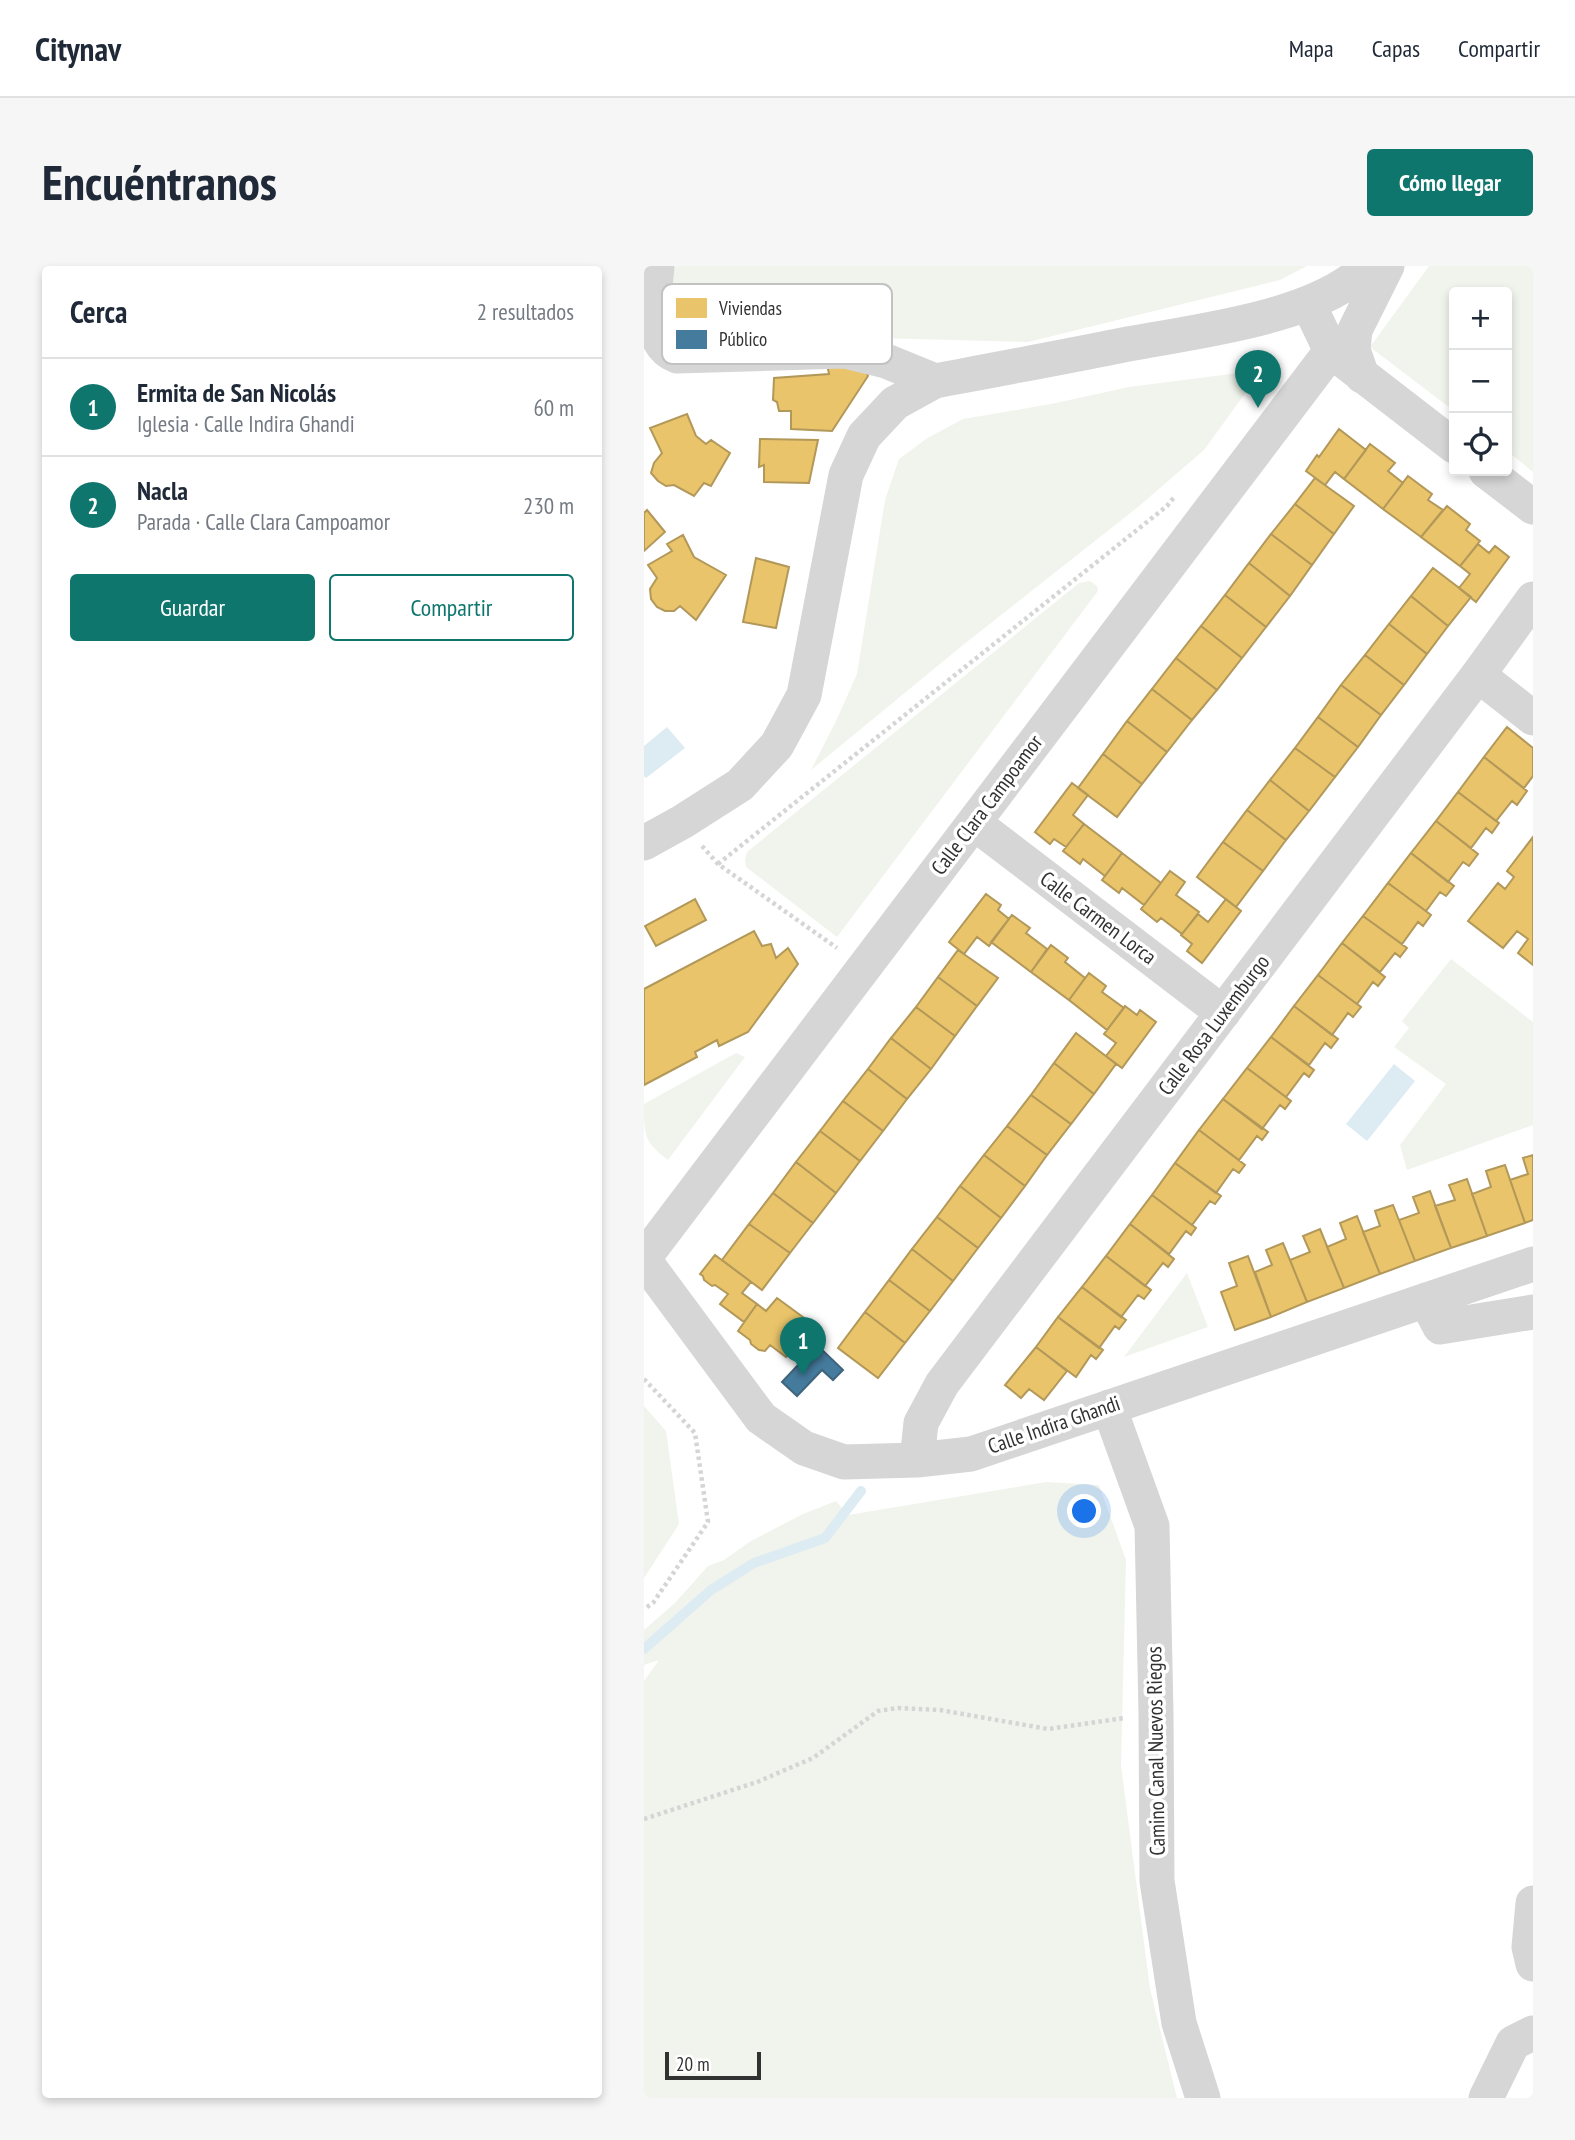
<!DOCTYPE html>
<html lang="es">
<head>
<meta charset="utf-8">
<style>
  body { margin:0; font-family:"PT Sans Narrow",sans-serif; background:#f6f6f7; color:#1f2937 }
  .controls { position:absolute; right:21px; top:21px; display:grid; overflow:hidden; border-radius:7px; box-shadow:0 4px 10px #0003 }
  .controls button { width:63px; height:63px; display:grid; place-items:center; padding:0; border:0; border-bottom:2px solid #e0e1e3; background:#fff; color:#1f2937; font:35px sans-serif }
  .scale { position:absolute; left:21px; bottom:18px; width:96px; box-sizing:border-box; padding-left:7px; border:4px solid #323232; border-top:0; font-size:19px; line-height:24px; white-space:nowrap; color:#323232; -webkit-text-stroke:5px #fff; paint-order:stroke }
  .you { position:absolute; left:441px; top:1246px; width:24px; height:24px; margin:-18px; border:5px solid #fff; border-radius:50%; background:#1a73e8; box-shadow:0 0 0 10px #1a73e833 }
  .badge { display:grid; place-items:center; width:46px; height:46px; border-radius:50%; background:#0f766e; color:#fff; font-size:23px; font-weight:700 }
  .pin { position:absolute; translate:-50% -58px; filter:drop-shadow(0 2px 4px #0008) }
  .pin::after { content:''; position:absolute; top:37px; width:24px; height:21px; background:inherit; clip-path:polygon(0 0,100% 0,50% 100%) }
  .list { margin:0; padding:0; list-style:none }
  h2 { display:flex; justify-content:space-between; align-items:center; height:91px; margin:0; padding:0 28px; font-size:30px }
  h2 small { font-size:23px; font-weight:400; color:#747a83 }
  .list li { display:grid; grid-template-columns:46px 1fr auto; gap:21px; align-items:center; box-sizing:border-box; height:98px; padding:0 28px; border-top:2px solid #e0e1e3 }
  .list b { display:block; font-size:26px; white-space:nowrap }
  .list p { margin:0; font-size:23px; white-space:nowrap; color:#747a83 }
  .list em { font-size:23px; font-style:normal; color:#747a83 }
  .actions { display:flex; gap:14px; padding:21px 28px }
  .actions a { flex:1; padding:16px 0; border:2px solid #0f766e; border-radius:7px; text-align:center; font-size:24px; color:#0f766e }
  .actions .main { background:#0f766e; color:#fff }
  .icon { flex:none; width:38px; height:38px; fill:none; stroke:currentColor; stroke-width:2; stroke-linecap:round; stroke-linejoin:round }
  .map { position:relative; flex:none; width:889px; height:1832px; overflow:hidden; border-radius:7px }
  header { display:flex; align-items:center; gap:42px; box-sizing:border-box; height:98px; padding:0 35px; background:#fff; border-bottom:2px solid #e0e1e3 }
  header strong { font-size:33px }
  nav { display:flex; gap:38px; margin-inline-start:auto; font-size:24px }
  .intro { display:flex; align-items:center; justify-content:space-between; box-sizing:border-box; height:168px; padding:0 42px }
  h1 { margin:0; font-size:49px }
  .button { padding:18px 32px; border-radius:7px; background:#0f766e; color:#fff; font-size:24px; font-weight:700 }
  main { display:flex; gap:42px; padding:0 42px }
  aside { flex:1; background:#fff; border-radius:7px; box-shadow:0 4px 10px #0003 }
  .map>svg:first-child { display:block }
  .green { fill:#f1f4ec }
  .water { fill:#dcecf2 }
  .homes { fill:#e9c46a; stroke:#b29859; stroke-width:2 }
  .public { fill:#457b9d; stroke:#3f657d; stroke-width:2 }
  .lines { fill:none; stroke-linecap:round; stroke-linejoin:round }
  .stream { stroke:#dcecf2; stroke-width:10 }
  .path { stroke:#d5d5d5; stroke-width:4.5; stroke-dasharray:3.5 3.5; stroke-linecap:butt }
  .minor { stroke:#d6d6d6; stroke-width:35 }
  .labels { text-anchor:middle; stroke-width:7; stroke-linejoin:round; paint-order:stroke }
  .street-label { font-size:21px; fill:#323232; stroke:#fff }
  .key { fill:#fff; stroke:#c2c2c2; stroke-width:2 }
  .key-label { font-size:19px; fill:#323232 }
</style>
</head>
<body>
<header>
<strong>Citynav</strong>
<nav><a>Mapa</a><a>Capas</a><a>Compartir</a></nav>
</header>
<div class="intro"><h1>Encuéntranos</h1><a class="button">Cómo llegar</a></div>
<main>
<aside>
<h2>Cerca<small>2 resultados</small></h2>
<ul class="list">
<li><span class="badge">1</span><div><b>Ermita de San Nicolás</b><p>Iglesia · Calle Indira Ghandi</p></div><em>60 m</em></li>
<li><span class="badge">2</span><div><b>Nacla</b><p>Parada · Calle Clara Campoamor</p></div><em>230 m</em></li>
</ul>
<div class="actions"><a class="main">Guardar</a><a>Compartir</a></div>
</aside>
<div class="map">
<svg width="889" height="1832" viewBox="0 0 889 1832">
  <rect width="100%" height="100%" fill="#fff"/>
  <!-- green -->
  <path class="green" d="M34,0H663L636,14L384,76L235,72L42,73L27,52L30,1Z
    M785,0H889V206L863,185V26H810V145L726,81Z
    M618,104L560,184L494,241L319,379L167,504L193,453L213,408L241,234L255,193L282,173L319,153L407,138L485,121Z
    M446,315L453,320L454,325L193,671L102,601L101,594L103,586L435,317Z
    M807,693L889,756V859L763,904L756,879L802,818L750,781L765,762L758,755Z
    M92,787L101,791L24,894C0,876 0,869 0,838Z
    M543,1007L564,1061L480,1091Z
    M0,1140L22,1165L35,1258L0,1312Z
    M402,1216L455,1219L482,1294L477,1499L506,1723L533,1832H0V1415L15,1394L0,1399V1364L31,1337L64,1300L80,1294L107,1275L159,1248L192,1235L204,1249Z"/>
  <!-- water -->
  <path class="water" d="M23,461L41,482L2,512L0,510V480Z
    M750,798L771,815L723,875L702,858Z"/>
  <!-- homes -->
  <path class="homes" d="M183,98L221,102L224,110L188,165L147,163V145H135L133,136L129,134L130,112L185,108Z
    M43,148L52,170L62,178L67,174L86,187L67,220L60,217L50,230L30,219L22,220L14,215L7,207L10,197L18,187L6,162Z
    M695,163L722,184L700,213L691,206L681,219L662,205L673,189L675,191Z
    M116,173L174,174L165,217L120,216V199L115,201Z
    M726,178L751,197L744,205L759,217L739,243L700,213Z
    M764,210L788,228L784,234L799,244L777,271L739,243Z
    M671,212L710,240L690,268L651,238Z
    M651,238L690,268L668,299L627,268Z
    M803,240L826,258L822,264L836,275L816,300L777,271Z
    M3,244L21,266L0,285V247Z
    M627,268L668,299L646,330L605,297Z
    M39,269L50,291L82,309L52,354L36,340L30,345H21L13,341L7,333L6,323L13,312L4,299L28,285L23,278Z
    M834,278L845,287L851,280L865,291L832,336L815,322L826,308L816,300Z
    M112,292L145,301L132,362L99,356Z
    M605,297L646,330L622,361L581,329Z
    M789,302L827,331L804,360L767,330Z
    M581,329L622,361L598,392L557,360Z
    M767,330L804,360L783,388L745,358Z
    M745,358L783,388L760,419L721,389Z
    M557,360L598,392L573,424L532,392Z
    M721,389L760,419L737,449L697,419Z
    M532,392L573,424L548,454L508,423Z
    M697,419L737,449L714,481L674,451Z
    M508,423L548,454L523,486L483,455Z
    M674,451L714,481L691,511L651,482Z
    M483,455L523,486L498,518L459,488Z
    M863,461L889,482V510L880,522L840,491Z
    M651,482L691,511L665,545L626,514Z
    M459,488L498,518L473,551L434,522Z
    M840,491L883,525L873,539L868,535L852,555L814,526Z
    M626,514L665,545L642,574L603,544Z
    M428,517L444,529L429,549L440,558L422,581L410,573L406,578L391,566Z
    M814,526L855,557L848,567L842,562L827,582L792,555Z
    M603,544L642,574L619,605L579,576Z
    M792,555L834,588L825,600L819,596L804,616L767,587Z
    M440,558L478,587L461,610L439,593L436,598L419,585Z
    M889,571V699L874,687L884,673L873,665L859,682L824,655L854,617L861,623L870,611L863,605Z
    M579,576L619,605L592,641L553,611Z
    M478,587L517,617L500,639L478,622L475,627L458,614Z
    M767,587L810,620L802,630L796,626L782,645L744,617Z
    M526,605L541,616L532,629L555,646L538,668L517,652L513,656L497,643Z
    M744,617L787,649L779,660L774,656L758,678L719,650Z
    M342,628L357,639L354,644L365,653L345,680L333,671L320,688L305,676Z
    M51,633L62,654L12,680L1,660Z
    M582,633L597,645L558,697L543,685L548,678L537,669L554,648L564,656Z
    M368,649L386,662L382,667L403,683L387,706L347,676Z
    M719,650L763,682L756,691L751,687L736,706L698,677Z
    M110,665L118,680L127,678L132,692L144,682L154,698L104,766L75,780L73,774L51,786L53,791L0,819V723Z
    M698,677L741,711L734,720L729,716L713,738L674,709Z
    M407,679L424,692L421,696L441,712L425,734L387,706Z
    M314,684L354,712L333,740L294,711Z
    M445,707L462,720L458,726L480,742L463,764L425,734Z
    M674,709L717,741L709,751L704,747L688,769L650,740Z
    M294,711L333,740L311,770L272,741Z
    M481,740L493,749L496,744L512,756L478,802L462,790L472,777L460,768Z
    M650,740L694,773L687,782L681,777L665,799L627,771Z
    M272,741L311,770L287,803L247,772Z
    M432,767L472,798L450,828L410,797Z
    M627,771L670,804L665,811L660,807L642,831L603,802Z
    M247,772L287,803L263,833L224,803Z
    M410,797L450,828L427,858L387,829Z
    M603,802L647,835L641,843L636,839L618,863L579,833Z
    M224,803L263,833L239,865L199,835Z
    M387,829L427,858L403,889L363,860Z
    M579,833L624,866L618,874L613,870L595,894L555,864Z
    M199,835L239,865L216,895L176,865Z
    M363,860L403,889L381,920L340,889Z
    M555,864L601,899L595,907L589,903L572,927L531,897Z
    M176,865L216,895L192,927L152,896Z
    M340,889L381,920L357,952L316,920Z
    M889,889V954L881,957L866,914L884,908L879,892Z
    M152,896L192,927L169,957L129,927Z
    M531,897L577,930L571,938L566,935L548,959L508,929Z
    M861,899L881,957L843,970L828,928L847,921L842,905Z
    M823,913L843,970L807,982L791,940L811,934L805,919Z
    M316,920L357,952L334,982L293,951Z
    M786,925L807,982L771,995L755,954L775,947L769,931Z
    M129,927L169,957L146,987L105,958Z
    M508,929L552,962L547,969L542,965L525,988L486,958Z
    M749,939L771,995L736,1008L719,966L736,960L731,945Z
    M713,950L736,1008L700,1022L683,981L702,973L696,957Z
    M293,951L334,982L309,1015L268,983Z
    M105,958L146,987L118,1024L78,994Z
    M486,958L530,993L524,1001L519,997L501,1020L462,990Z
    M676,963L700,1022L663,1036L646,994L666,986L659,970Z
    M639,977L663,1036L627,1051L611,1006L628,999L622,984Z
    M268,983L309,1015L286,1045L245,1014Z
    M71,989L107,1016L98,1027L113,1038L100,1056L76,1038L84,1028L71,1019L68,1020L60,1014L59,1010L56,1008Z
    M462,990L507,1024L500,1033L494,1029L477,1051L438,1021Z
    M604,990L627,1051L591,1064L577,1026L593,1020L585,997Z
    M245,1014L286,1045L261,1077L221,1046Z
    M438,1021L482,1054L475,1063L471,1060L455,1082L414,1051Z
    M133,1032L167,1057L142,1091L126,1079L121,1085L115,1084L107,1078L106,1074L94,1065L113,1038L122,1045Z
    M221,1046L261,1077L234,1112L194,1082Z
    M414,1051L459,1084L452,1093L447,1089L432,1111L392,1081Z
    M392,1081L423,1105L400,1134L385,1123L377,1132L361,1119Z"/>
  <!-- public -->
  <path class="public" d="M173,1079L199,1104L189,1114L178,1104L153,1130L138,1116Z"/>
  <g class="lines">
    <!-- stream -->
    <path class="stream" d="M0,1383L67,1324L110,1297L181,1272L217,1225"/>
    <!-- path -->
    <path class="path" d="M58,580L74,598L193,682
      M74,598L523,240L531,230
      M0,1113L51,1167L64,1256L9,1337L0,1343
      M0,1553L113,1516L169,1492L234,1445L254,1442L296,1444L404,1463L480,1452"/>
    <!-- minor -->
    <path class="minor" d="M13,0C11,29 0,77 33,90L201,85L242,95L291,115
      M664,37L687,85L810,180
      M718,110L709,84L711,64L743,0
      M842,205L889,241
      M834,409L889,452
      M330,557L579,747
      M0,577L38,556L96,519L133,479L160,429L202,209L220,170L251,137L291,115C355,103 420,91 484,78C553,65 674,52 724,0
      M0,992L687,85
      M0,994L117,1152L160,1182L200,1196L273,1194L327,1188L889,998
      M782,1034L796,1061L889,1046
      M465,1141L508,1260L512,1447L513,1615L535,1757L559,1832
      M273,1194L277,1157L298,1118L834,409L889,333
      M889,1637L885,1681L889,1698
      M842,1832L869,1777L889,1767"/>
  </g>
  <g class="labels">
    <!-- street labels -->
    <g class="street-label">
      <text transform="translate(343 539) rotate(-53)" y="7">Calle Clara Campoamor</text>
      <text transform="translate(454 652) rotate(37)" y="7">Calle Carmen Lorca</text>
      <text transform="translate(570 759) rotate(-53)" y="7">Calle Rosa Luxemburgo</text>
      <text transform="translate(410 1159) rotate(-19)" y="7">Calle Indira Ghandi</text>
      <text transform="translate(512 1485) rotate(-91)" y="7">Camino Canal Nuevos Riegos</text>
    </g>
  </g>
  <!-- legend -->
  <rect x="18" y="18" width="230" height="80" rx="10" class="key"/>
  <rect x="32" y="32" width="31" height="20" fill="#e9c46a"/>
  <rect x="32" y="64" width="31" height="19" fill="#457b9d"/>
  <g class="key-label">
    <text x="75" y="49">Viviendas</text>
    <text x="75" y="80">Público</text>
  </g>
</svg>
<div class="controls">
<button>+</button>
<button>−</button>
<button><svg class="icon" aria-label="locate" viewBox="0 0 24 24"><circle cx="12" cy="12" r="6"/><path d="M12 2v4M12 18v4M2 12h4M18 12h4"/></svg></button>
</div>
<div class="scale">20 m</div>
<div class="you"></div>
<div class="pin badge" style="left:159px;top:1109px">1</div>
<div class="pin badge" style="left:614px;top:142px">2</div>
</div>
</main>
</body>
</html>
